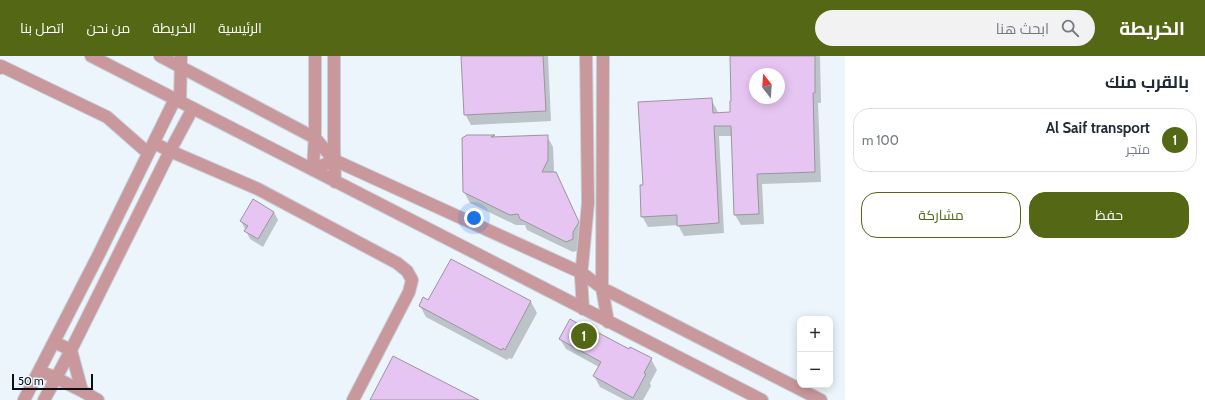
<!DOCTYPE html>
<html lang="ar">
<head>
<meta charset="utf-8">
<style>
  body { margin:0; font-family:Cabin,Cairo,sans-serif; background:#f2f2f3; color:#1f2937; direction:rtl }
  .controls { position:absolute; right:12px; bottom:12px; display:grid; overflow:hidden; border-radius:8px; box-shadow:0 2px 10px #0003 }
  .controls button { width:36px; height:36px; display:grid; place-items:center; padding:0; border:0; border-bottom:1px solid #e0e1e3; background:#fff; color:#1f2937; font:20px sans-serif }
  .compass { position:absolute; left:749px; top:12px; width:36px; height:36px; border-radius:50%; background:#fff; box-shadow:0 2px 10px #0003; rotate:343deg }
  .scale { position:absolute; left:12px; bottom:10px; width:81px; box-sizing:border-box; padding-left:4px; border:2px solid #0d1012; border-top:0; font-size:11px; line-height:14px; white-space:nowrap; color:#0d1012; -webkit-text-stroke:3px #ecf4fc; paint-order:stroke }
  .you { position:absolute; left:474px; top:162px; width:14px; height:14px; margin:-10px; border:3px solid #fff; border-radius:50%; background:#1a73e8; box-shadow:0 0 0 6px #1a73e833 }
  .badge { display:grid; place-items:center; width:26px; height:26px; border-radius:50%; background:#536714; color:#fff; font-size:13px; font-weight:700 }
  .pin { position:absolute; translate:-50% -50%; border:2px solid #fff; box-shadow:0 1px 4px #0006 }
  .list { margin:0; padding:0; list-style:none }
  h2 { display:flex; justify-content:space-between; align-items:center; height:52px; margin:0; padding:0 16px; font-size:17px }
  h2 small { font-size:13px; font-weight:400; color:#747a83 }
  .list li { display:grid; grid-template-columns:26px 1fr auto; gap:12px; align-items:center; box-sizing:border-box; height:64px; margin:0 8px 8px; padding:0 8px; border:1px solid #e0e1e3; border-radius:16px }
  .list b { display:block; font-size:15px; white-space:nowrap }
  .list p { margin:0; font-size:13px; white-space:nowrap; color:#747a83 }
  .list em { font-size:13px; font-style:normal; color:#747a83 }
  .actions { display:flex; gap:8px; padding:12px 16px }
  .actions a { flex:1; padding:9px 0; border:1px solid #536714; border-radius:16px; text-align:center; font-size:14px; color:#536714 }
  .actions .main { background:#536714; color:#fff }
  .icon { flex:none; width:22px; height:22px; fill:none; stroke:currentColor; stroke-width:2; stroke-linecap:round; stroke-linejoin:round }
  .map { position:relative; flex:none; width:845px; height:344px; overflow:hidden; direction:ltr }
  header { display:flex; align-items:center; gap:24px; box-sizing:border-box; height:56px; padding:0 20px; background:#536714; color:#fff }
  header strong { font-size:19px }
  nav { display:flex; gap:22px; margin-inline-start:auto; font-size:14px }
  .search { width:280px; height:36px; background:#f2f2f3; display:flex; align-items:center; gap:10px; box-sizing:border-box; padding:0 14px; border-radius:22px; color:#747a83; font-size:15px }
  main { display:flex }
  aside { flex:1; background:#fff }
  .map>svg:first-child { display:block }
  .shadow { fill:#0003; fill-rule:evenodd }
  .building { fill:#e6c5f2; stroke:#9b959d; fill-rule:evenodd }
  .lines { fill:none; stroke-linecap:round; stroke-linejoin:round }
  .minor-casing { stroke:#c8d0d7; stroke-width:14 }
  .minor { stroke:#c8989c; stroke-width:12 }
</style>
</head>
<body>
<header>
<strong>الخريطة</strong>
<div class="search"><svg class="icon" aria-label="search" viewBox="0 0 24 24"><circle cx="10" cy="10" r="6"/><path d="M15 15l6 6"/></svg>ابحث هنا</div>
<nav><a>الرئيسية</a><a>الخريطة</a><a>من نحن</a><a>اتصل بنا</a></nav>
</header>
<main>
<aside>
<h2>بالقرب منك<small></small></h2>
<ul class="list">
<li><span class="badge">1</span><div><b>Al Saif transport</b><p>متجر</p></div><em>100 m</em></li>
</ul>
<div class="actions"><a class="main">حفظ</a><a>مشاركة</a></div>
</aside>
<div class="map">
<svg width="845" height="344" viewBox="0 0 845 344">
  <rect width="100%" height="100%" fill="#ecf4fc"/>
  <!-- shadow -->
  <path class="shadow" d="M462,0H548L551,65L471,69L465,58Z
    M731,0H820L821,47H818L821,126L762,128L764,168L741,169L735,159L732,80H719L724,177L684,180L678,169L648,171L642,160L644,130L711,43L717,54L718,58L731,57L732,46ZM755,18H779V42H755Z
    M467,80H494L495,82L547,80L553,91L554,115L553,117L561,128L584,177L579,194L573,196L527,174L525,169H516L470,147L464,136Z
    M274,156L278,164L263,191L250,183L241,165Z
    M451,204L531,246L537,257L512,303L509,302L507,304L426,261L420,250L429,245Z
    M594,278L651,303L657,314L650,327L651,330L643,344H625L600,331L594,320L599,311L566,293L560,283Z"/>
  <!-- building -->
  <path class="building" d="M461,0H543L546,55L464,59Z
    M730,0H815V37H813L815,116L757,118L759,158L734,159L731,70H714L719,167L677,170V159L641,161L640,129H643L638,46L712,42L713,57L730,56V45H731ZM755,18H779V43L755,44Z
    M467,79H495L491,81L548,79V104L542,116H556L579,166L573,176V183L566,186L520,163L518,158L510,159L463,136L462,82Z
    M253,143L274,156L258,183L244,175L248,170L240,165Z
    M451,203L531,245L505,294L503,292L501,294L419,250L423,241L428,244Z
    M570,263L594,277L595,275L629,293L630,291L652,302L644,317L646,318L633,342L593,320L601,306L559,283Z
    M393,300L479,344H370Z"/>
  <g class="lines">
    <defs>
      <path id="minor" d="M91,0L762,344
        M160,0L315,82L334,104L582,217L602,232L821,344
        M315,0V77L313,114L334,104
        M334,0V92L335,126
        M603,0L602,232L608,266
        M0,12L1,10L107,61L148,97
        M180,46L181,0
        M154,87L170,95L258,133L397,207L407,215L412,224L409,236L353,344
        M583,253L581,221L588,147L586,0
        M40,315L56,322L71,294L54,286
        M24,344L99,198L175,43
        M44,344L56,322L82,335
        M98,344L82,335L71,294L170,95L193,52"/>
    </defs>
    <!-- minor casing -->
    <use href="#minor" class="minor-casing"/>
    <!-- minor -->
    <use href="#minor" class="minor"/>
  </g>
</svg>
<div class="controls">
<button>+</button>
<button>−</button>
</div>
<svg class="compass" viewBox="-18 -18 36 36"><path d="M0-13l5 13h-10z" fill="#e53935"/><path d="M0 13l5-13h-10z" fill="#747a83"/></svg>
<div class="scale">50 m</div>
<div class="you"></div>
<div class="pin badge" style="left:584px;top:280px">1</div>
</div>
</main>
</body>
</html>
